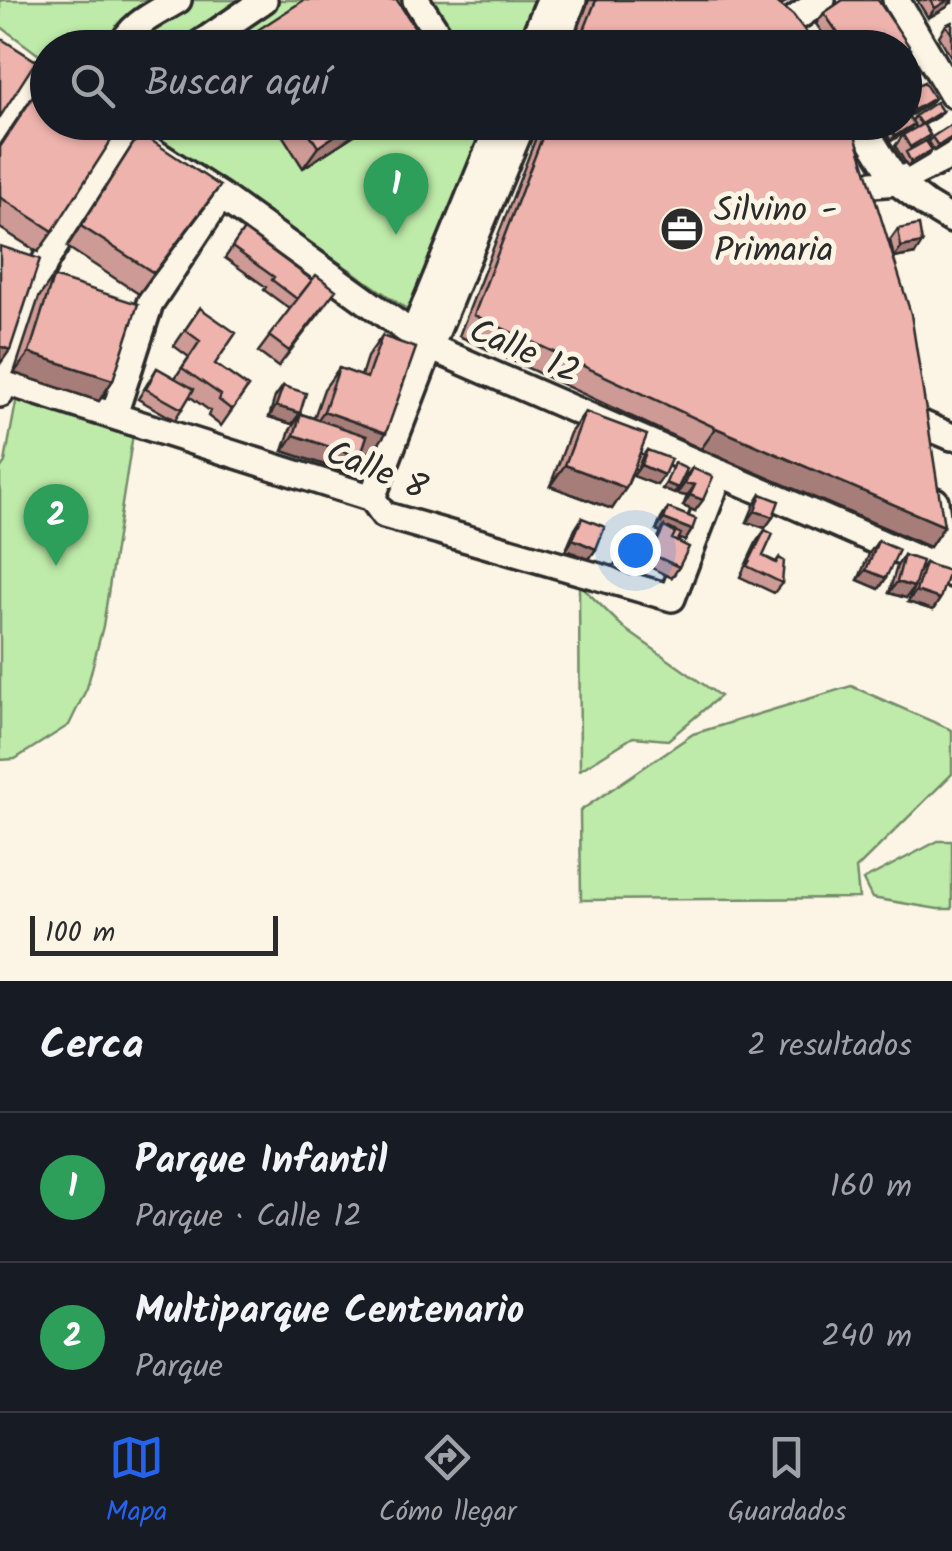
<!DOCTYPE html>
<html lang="es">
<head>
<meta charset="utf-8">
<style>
  body { margin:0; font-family:Kalam,sans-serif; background:#242831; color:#f1f3f6 }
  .scale { position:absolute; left:30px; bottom:25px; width:248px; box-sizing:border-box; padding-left:10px; border:5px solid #2b2b2b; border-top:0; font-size:28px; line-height:35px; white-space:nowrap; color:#2b2b2b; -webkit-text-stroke:8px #fcf5e5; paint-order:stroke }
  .you { position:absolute; left:635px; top:550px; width:35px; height:35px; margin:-25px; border:8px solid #fff; border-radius:50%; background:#1a73e8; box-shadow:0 0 0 15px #1a73e833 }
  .badge { display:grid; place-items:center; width:65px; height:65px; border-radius:50%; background:#2563eb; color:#fff; font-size:32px; font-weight:700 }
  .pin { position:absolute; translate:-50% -82px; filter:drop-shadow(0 2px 5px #0008) }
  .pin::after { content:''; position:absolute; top:52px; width:35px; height:30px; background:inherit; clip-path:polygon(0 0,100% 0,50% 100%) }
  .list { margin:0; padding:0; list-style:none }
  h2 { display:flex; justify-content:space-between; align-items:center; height:130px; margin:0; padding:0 40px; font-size:42px }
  h2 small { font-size:32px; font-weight:400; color:#9ea1a6 }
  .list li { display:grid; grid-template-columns:65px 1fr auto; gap:30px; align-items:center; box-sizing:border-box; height:150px; padding:0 40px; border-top:2px solid #363941 }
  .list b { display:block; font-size:38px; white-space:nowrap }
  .list p { margin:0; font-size:32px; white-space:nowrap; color:#9ea1a6 }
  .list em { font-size:32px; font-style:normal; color:#9ea1a6 }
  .icon { flex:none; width:55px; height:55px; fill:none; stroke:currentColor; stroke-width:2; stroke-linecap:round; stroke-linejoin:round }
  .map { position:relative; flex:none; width:952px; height:981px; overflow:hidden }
  .search { position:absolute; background:#171b24; box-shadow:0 2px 8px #0004; left:30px; right:30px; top:30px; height:110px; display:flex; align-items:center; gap:25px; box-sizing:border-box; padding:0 35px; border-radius:55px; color:#9ea1a6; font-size:38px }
  .sheet { height:430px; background:#171b24 }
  nav { display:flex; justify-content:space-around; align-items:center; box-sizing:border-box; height:140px; border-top:2px solid #363941; background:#171b24; font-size:28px; color:#9ea1a6 }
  nav a { display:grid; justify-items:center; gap:5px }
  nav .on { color:#2563eb }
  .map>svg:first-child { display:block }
  .green { fill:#beeba9; stroke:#748b6a; stroke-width:2.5 }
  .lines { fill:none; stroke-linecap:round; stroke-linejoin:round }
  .minor-casing { stroke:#2b2b2b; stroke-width:32 }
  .minor { stroke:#fcf5e5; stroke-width:25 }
  .wall { fill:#cd9a95; stroke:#2b2b2b; stroke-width:2.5 }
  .shaded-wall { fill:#a77d79; stroke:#2b2b2b; stroke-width:2.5 }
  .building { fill:#eeb3ad; stroke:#2b2b2b; stroke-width:2.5 }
  .labels { text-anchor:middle; stroke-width:10; stroke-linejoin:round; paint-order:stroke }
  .poi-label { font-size:35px; fill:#2b2b2b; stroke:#fcf5e5; text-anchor:start }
  .street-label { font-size:35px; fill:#2b2b2b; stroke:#fcf5e5 }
</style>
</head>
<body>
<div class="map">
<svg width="952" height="981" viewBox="0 0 952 981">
  <rect width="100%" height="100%" fill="#fcf5e5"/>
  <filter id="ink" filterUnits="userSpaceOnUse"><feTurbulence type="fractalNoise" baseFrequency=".01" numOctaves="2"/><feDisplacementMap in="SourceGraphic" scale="20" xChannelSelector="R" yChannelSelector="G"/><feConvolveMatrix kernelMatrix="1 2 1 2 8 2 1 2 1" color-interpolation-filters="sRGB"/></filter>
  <g filter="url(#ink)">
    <!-- green -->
    <path class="green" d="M0,0H539L533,8L517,48H48L47,61L0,26Z
      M137,123H487L411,312Z
      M17,397L133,434L103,626L87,688L69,725L15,759L0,760V469L5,462Z
      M579,584L625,629L720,696L668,740L633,737L580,770Z
      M851,686L952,730V774L856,869L859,898L581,900L580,811L693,734Z
      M938,841H952V909H938L872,898L863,880Z"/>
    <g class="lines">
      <defs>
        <path id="minor" d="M416,0L447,48
          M896,0L952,94
          M783,27L822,0
          M121,48C129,24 157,13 178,0
          M194,48L264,0
          M530,48L550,0
          M554,48L573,0
          M107,122L221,196L430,347L952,574
          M860,122L897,182L927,205L952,220
          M0,132L37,74
          M860,196L865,188L872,184L897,182L952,155
          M413,335L500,122
          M0,380L372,498L384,515L672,598L720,473
          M0,394L34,288L46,260L125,135
          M114,415L150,303L221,196
          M924,425L952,437
          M372,498L430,347L523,122
          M935,501L944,570"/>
      </defs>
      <!-- minor casing -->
      <use href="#minor" class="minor-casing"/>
      <!-- minor -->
      <use href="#minor" class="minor"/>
    </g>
    <!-- wall -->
    <path class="wall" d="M589,0H790L781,5L818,48H571Z
      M843,0L904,48H833L816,24L824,13Z
      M917,0H952V4L951,2L947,7L928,18Z
      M952,22V56L951,57L939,36L946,25Z
      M247,37L428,48H239Z
      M48,73L53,231L38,252L0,228V145Z
      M904,92L934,98L930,103L911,115L904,105Z
      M942,111L938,116L924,125L930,135L926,141L928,155L908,167L895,146L903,135L916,128L913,124L910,129L891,141L879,122H904L912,121L915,116Z
      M274,122H374L303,168Z
      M542,122H851L944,526L930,547L701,449L459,336Z
      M140,133L205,207L139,294L67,247Z
      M932,137L952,140L934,151L928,142Z
      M898,229L922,243L915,254L894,258L890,240Z
      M244,230L325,306L278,367L258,352L290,309L264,290L266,287L225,258Z
      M53,277L113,380L99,401L14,373L39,297Z
      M200,308L215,364L248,387L221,426L208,416L210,411L189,396L175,420L138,399L157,368L175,378L189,357L174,346Z
      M382,336L372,454L362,451L349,473L283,451L290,430L301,414L314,418L324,389L339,368L361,376L367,357Z
      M283,386L300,413L292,424L269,417L275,397Z
      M585,412L643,455L647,450L664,475L657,485L632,475L626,488L612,509L550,486L570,433Z
      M692,468L695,511L683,506L687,496L677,494L684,479Z
      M761,494L773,517L765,528L747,522L754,505Z
      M668,508L692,530L685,541L679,538L677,542L679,567L672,578L644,564L661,532L656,530L661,519Z
      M582,518L596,549L589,559L566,550L575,529Z
      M765,530L763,556L776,562L779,558L782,583L774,593L740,577L757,541Z
      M878,541L886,578L879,589L858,580L870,552Z
      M622,550L634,570L630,575L613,567Z
      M904,555L918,573L925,563L940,599L933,610L908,602L913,589L906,598L889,593L897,566Z"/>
    <!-- shaded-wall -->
    <path class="shaded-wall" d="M948,0H952L947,7L928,18L935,8Z
      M934,98L930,103L911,115L914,110Z
      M942,111L938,116L917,129L921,124Z
      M355,122H374L303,168L318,147Z
      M914,124L910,129L891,141L895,136Z
      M952,137V140L934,151L938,146Z
      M932,150L928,155L908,167L911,162Z
      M220,186L205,207L139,294L154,273Z
      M922,243L915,254L894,258L901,247Z
      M0,346L10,350L0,364Z
      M29,353L113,380L99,401L14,373Z
      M276,406L300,413L292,424L269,417Z
      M324,411L386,433L372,454L309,432Z
      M716,428L944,526L930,547L701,449Z
      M294,435L360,457L349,473L283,451Z
      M565,465L626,488L612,509L550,486Z
      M641,465L664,475L657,485L633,476Z
      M666,483L678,488L674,494L662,489Z
      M685,483L695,485L687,496L677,494Z
      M690,495L703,500L695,511L683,506Z
      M755,511L773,517L765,528L747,522Z
      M664,519L692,530L685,541L665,533L664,527L661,532L656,530Z
      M573,539L596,549L589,559L566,550Z
      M866,570L886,578L879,589L858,580Z
      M897,582L914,587L906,598L889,593Z
      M916,591L940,599L933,610L908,602Z"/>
    <!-- building -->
    <path class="building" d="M304,0H397L428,48H254L247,37Z
      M596,0H774L793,15L818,48H577Z
      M843,0H878L911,49L904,53V48H883L879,42L871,48H848L824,13Z
      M931,0H948L935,8Z
      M952,22V34L946,25Z
      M0,38L36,61L0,117Z
      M48,74V122H123L53,231L0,197V147Z
      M924,82L934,98L914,110L904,92Z
      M936,102L942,111L921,124L915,116Z
      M904,110L914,124L895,136L886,122H904Z
      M302,122H355L318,147Z
      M548,122H851L911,314L944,526L716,428L474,315Z
      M923,124L930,135L910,147L903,135Z
      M952,124V137L938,146L932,137Z
      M140,133L220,186L154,273L81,226Z
      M926,141L932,150L911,162L906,152Z
      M919,225L922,243L901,247L898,229Z
      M244,230L312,280L297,299L272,280L274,277L232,247Z
      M0,246L40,259L10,350L0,346Z
      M316,275L336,290L289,351L269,336Z
      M53,277L138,304L113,380L29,353Z
      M200,308L236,333L215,364L248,387L232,410L219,400L221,395L182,368L200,341L185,330Z
      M382,336L416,348L386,433L324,411L339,368L367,378Z
      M157,368L194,389L182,409L146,389Z
      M283,386L306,393L300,413L276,406Z
      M585,412L647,435L626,488L565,465Z
      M301,414L367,436L360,457L294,435Z
      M647,450L671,459L664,475L641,465Z
      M640,453L643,455L637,470L634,468Z
      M674,463L687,469L678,488L666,483Z
      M692,468L713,477L703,500L690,495L695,485L685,483Z
      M761,494L779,501L773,517L755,511Z
      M668,508L696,519L692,530L664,519Z
      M582,518L605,527L596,549L573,539Z
      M664,527L675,533L672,539L689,547L679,567L651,554Z
      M669,528L681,534L677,542L672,539L675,533L668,529Z
      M765,530L773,534L763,556L776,563L779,558L784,561L782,583L747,566Z
      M878,541L899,550L886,578L866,570Z
      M622,550L640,558L634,570L616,562Z
      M904,555L922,561L914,587L897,582Z
      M925,563L949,571L940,599L916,591Z"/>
  </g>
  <!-- icons -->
  <defs>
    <symbol id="office-disc" viewBox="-11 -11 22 22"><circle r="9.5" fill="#2b2b2b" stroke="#fcf5e5"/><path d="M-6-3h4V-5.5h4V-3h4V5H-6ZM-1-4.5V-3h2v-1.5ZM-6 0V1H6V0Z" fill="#fff"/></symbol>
  </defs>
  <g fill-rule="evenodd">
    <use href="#office-disc" x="657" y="204" width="50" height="50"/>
  </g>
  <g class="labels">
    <!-- poi labels -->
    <g class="poi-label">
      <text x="714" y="221">Silvino -<tspan x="714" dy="40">Primaria</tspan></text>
    </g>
    <!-- street labels -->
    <g class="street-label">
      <text transform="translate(525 350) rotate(23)" y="12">Calle 12</text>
      <text transform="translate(377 469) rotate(22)" y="12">Calle 8</text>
    </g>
  </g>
</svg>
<div class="scale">100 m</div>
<div class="you"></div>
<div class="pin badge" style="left:396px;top:235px;background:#2e9e5b">1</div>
<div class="pin badge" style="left:56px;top:566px;background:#2e9e5b">2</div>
<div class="search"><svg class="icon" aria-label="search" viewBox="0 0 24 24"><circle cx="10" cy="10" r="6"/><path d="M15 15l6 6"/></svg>Buscar aquí</div>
</div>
<section class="sheet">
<h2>Cerca<small>2 resultados</small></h2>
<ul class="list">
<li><span class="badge" style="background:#2e9e5b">1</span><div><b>Parque Infantil</b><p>Parque · Calle 12</p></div><em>160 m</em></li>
<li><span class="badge" style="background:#2e9e5b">2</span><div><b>Multiparque Centenario</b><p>Parque</p></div><em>240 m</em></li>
</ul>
</section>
<nav>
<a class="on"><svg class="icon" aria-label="map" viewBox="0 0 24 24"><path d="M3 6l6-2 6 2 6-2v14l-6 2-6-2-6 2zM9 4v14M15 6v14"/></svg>Mapa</a>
<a><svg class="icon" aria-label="directions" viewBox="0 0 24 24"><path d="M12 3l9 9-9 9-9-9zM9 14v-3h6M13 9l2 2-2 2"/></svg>Cómo llegar</a>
<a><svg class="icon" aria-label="saved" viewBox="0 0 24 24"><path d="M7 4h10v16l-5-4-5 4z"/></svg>Guardados</a>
</nav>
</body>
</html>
